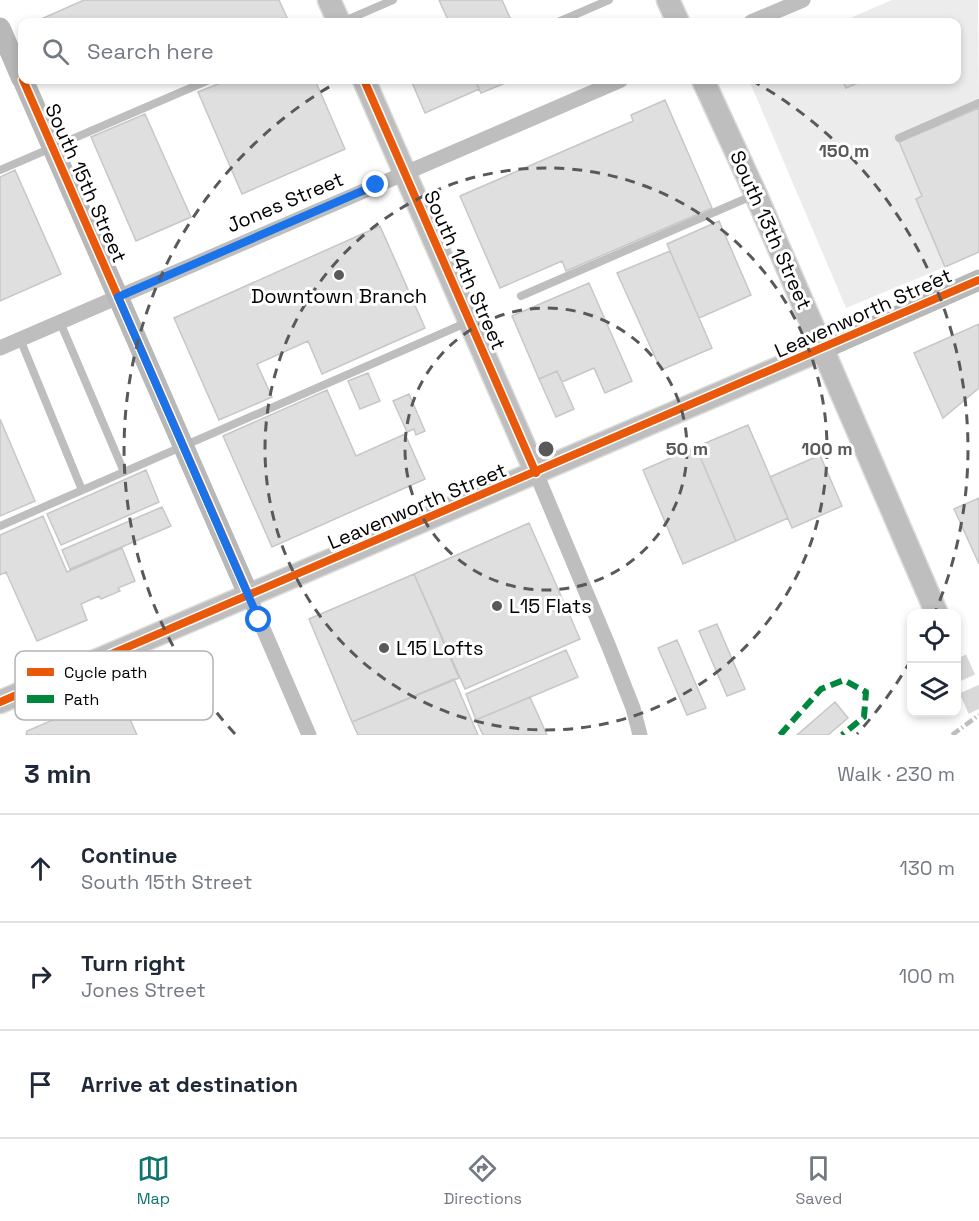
<!DOCTYPE html>
<html lang="en">
<head>
<meta charset="utf-8">
<style>
  body { margin:0; font-family:"Space Grotesk",sans-serif; background:#f6f6f7; color:#1f2937 }
  .controls { position:absolute; right:18px; bottom:18px; display:grid; overflow:hidden; border-radius:12px; box-shadow:0 3px 9px #0003 }
  .controls button { width:54px; height:54px; display:grid; place-items:center; padding:0; border:0; border-bottom:2px solid #e0e1e3; background:#fff; color:#1f2937; font:30px sans-serif }
  .stop { position:absolute; width:18px; height:18px; margin:-14px; border:4px solid #1a73e8; border-radius:50%; background:#fff }
  .stop.end { background:#1a73e8; border-color:#fff; box-shadow:0 2px 6px #0008 }
  .list { margin:0; padding:0; list-style:none }
  h2 { display:flex; justify-content:space-between; align-items:center; height:78px; margin:0; padding:0 24px; font-size:26px }
  h2 small { font-size:20px; font-weight:400; color:#747a83 }
  .list li { display:grid; grid-template-columns:39px 1fr auto; gap:18px; align-items:center; box-sizing:border-box; height:108px; padding:0 24px; border-top:2px solid #e0e1e3 }
  .list b { display:block; font-size:22px; white-space:nowrap }
  .list p { margin:0; font-size:20px; white-space:nowrap; color:#747a83 }
  .list em { font-size:20px; font-style:normal; color:#747a83 }
  .icon { flex:none; width:33px; height:33px; fill:none; stroke:currentColor; stroke-width:2; stroke-linecap:round; stroke-linejoin:round }
  .map { position:relative; flex:none; width:979px; height:735px; overflow:hidden }
  .search { position:absolute; background:#fff; box-shadow:0 3px 9px #0003; left:18px; right:18px; top:18px; height:66px; display:flex; align-items:center; gap:15px; box-sizing:border-box; padding:0 21px; border-radius:12px; color:#747a83; font-size:22px }
  .sheet { height:402px; background:#fff }
  nav { display:flex; justify-content:space-around; align-items:center; box-sizing:border-box; height:84px; border-top:2px solid #e0e1e3; background:#fff; font-size:16px; color:#747a83 }
  nav a { display:grid; justify-items:center; gap:3px }
  nav .on { color:#0f766e }
  .map>svg:first-child { display:block }
  .green { fill:#ececec }
  .building { fill:#dfdfdf; stroke:#c7c7c7; stroke-width:1.5 }
  .lines { fill:none; stroke-linecap:round; stroke-linejoin:round }
  .primary-tunnel { stroke:#d9d9d9; stroke-width:22; stroke-dasharray:22 11; stroke-linecap:butt }
  .primary-casing { stroke:#dbdbdb; stroke-width:25 }
  .lane { stroke:#bebebe; stroke-width:8 }
  .street { stroke:#bebebe; stroke-width:15 }
  .secondary { stroke:#b8b8b8; stroke-width:21 }
  .primary { stroke:#bebebe; stroke-width:22 }
  .rail { stroke:#bebebe; stroke-width:4.5; stroke-dasharray:9 3 1.5 3; stroke-linecap:butt }
  .quiet { stroke:#00873e; stroke-width:6; stroke-dasharray:12 6; stroke-linecap:butt }
  .cycleway-casing { stroke:#fff; stroke-width:11 }
  .cycleway { stroke:#e8590c; stroke-width:8 }
  .route { stroke:#1a73e8; stroke-width:8 }
  .ring { fill:none; stroke:#595959; stroke-width:3; stroke-dasharray:10 8 }
  .poi-dot { fill:#595959; stroke:#fff; stroke-width:2 }
  .labels { text-anchor:middle; stroke-width:6; stroke-linejoin:round; paint-order:stroke }
  .street-label { font-size:20px; fill:#000; stroke:#fff }
  .poi-label { font-size:20px; fill:#000; stroke:#fff; text-anchor:start }
  .key { fill:#fff; stroke:#b2b2b2; stroke-width:1.5 }
  .key-label { font-size:16px; fill:#000 }
  .centre { fill:#595959; stroke:#fff; stroke-width:3 }
  .ring-label { font-size:18px; text-anchor:middle; font-weight:bold; fill:#595959; stroke:#fff; stroke-width:6; stroke-linejoin:round; paint-order:stroke }
</style>
</head>
<body>
<div class="map">
<svg width="979" height="735" viewBox="0 0 979 735">
  <rect width="100%" height="100%" fill="#fff"/>
  <!-- green -->
  <path class="green" d="M892,0H978L979,108L899,142L922,196L916,199L945,267L846,308L749,80H956V22H841Z"/>
  <!-- building -->
  <path class="building" d="M84,0H279L289,22H43L41,19Z
    M439,0H502L512,22H449Z
    M228,80H315L345,149L242,194L198,92Z
    M411,80H475L479,89L425,113Z
    M475,80H513L481,93Z
    M842,80H865L846,88Z
    M665,100L712,208L566,271L562,261L500,288L460,196L633,121L631,115Z
    M979,108V252L945,267L916,199L922,196L899,142Z
    M145,114L191,217L136,241L91,137Z
    M15,170L61,274L0,301V177Z
    M719,221L751,295L699,318L667,244Z
    M380,226L425,328L322,374L308,341L257,364L272,397L219,420L174,318Z
    M670,251L712,348L661,370L617,273Z
    M589,283L632,381L605,393L594,368L562,382L557,371L539,379L512,316Z
    M979,324V388L943,418L914,353Z
    M557,371L574,409L556,417L539,379Z
    M368,373L380,401L360,409L348,381Z
    M327,390L356,456L405,434L425,479L272,547L223,436Z
    M409,394L425,431L416,435L414,429L407,432L393,401Z
    M0,419L35,501L0,516Z
    M748,425L788,518L736,541L696,447Z
    M696,447L736,541L683,564L643,470Z
    M820,455L842,506L792,528L770,477Z
    M146,470L159,502L61,545L47,514Z
    M979,498V564L954,509Z
    M162,507L171,526L70,569L62,550Z
    M43,516L67,572L122,548L135,581L118,588L120,591L101,599L99,596L81,604L87,620L37,641L6,572L0,575V535Z
    M529,523L580,639L465,689L414,574Z
    M414,574L459,678L352,722L309,619Z
    M717,624L745,689L727,696L699,631Z
    M677,640L706,708L687,715L658,648Z
    M566,650L578,677L476,720L466,694Z
    M454,679L478,735H358L352,722Z
    M118,692L137,735H26L27,731Z
    M530,697L547,735H483L476,720Z
    M835,702L848,718L828,735H797Z"/>
  <g class="lines">
    <!-- primary-tunnel -->
    <path class="primary-tunnel" d="M956,659L979,710"/>
    <defs>
      <path id="primary" d="M329,0L339,22
        M668,0L678,22
        M364,80L536,473
        M703,80L756,195L937,614
        M0,702L823,349"/>
    </defs>
    <!-- primary casing -->
    <use href="#primary" class="primary-casing"/>
    <!-- lane -->
    <path class="lane" d="M342,22L393,0
      M558,22L609,0
      M899,138L979,103
      M0,170L209,80
      M521,296L754,195
      M60,322L124,472
      M20,339L82,490
      M0,526L468,322"/>
    <!-- street -->
    <path class="street" d="M751,22L803,0
      M0,348L621,80
      M536,473L609,647L633,708L640,735
      M249,596L309,735"/>
    <!-- secondary -->
    <path class="secondary" d="M0,28L22,79
      M23,80L249,596
      M823,349L979,280"/>
    <!-- primary -->
    <use href="#primary" class="primary"/>
    <!-- rail -->
    <path class="rail" d="M952,735L979,715"/>
    <!-- quiet -->
    <path class="quiet" d="M780,735L821,689L844,680L866,692L864,717L842,735"/>
    <defs>
      <path id="cycleway" d="M23,80L249,596
        M364,80L536,473
        M0,702L979,280"/>
    </defs>
    <!-- cycleway casing -->
    <use href="#cycleway" class="cycleway-casing"/>
    <!-- cycleway -->
    <use href="#cycleway" class="cycleway"/>
  </g>
  <g class="lines">
    <!-- route -->
    <path class="route" d="M259,620L118,297L376,185"/>
  </g>
  <!-- distance rings -->
  <g class="ring">
    <circle cx="546" cy="449" r="141"/>
    <circle cx="546" cy="449" r="281"/>
    <path d="M911 660A422 422 0 0 1 857 734M235 734A422 422 0 0 1 341 80M751 80A422 422 0 0 1 936 610"/>
  </g>
  <!-- markers -->
  <g class="poi-dot">
    <circle cx="339" cy="275" r="6"/>
    <circle cx="497" cy="606" r="6"/>
    <circle cx="384" cy="648" r="6"/>
  </g>
  <g class="labels">
    <!-- street labels -->
    <g class="street-label">
      <text transform="translate(86 183) rotate(66)" y="7">South 15th Street</text>
      <text transform="translate(285 202) rotate(-23)" y="7">Jones Street</text>
      <text transform="translate(771 230) rotate(66)" y="7">South 13th Street</text>
      <text transform="translate(465 270) rotate(66)" y="7">South 14th Street</text>
      <text transform="translate(863 313) rotate(-24)" y="7">Leavenworth Street</text>
      <text transform="translate(417 506) rotate(-23)" y="7">Leavenworth Street</text>
    </g>
    <!-- poi labels -->
    <g class="poi-label">
      <text x="339" y="303" text-anchor="middle">Downtown Branch</text>
      <text x="509" y="613">L15 Flats</text>
      <text x="396" y="655">L15 Lofts</text>
    </g>
  </g>
  <!-- legend -->
  <rect x="15" y="651" width="198" height="69" rx="9" class="key"/>
  <rect x="27" y="668" width="27" height="8" fill="#e8590c"/>
  <rect x="27" y="695" width="27" height="8" fill="#00873e"/>
  <g class="key-label">
    <text x="64" y="678">Cycle path</text>
    <text x="64" y="705">Path</text>
  </g>
  <circle cx="546" cy="449" r="9" class="centre"/>
  <g class="ring-label">
    <text x="844" y="157">150 m</text>
    <text x="687" y="455">50 m</text>
    <text x="827" y="455">100 m</text>
  </g>
</svg>
<div class="controls">
<button><svg class="icon" aria-label="locate" viewBox="0 0 24 24"><circle cx="12" cy="12" r="6"/><path d="M12 2v4M12 18v4M2 12h4M18 12h4"/></svg></button>
<button><svg class="icon" aria-label="layers" viewBox="0 0 24 24"><path d="M12 4l9 5-9 5-9-5zM3 14l9 5 9-5"/></svg></button>
</div>
<div class="stop" style="left:259px;top:620px"></div>
<div class="stop end" style="left:376px;top:185px"></div>
<div class="search"><svg class="icon" aria-label="search" viewBox="0 0 24 24"><circle cx="10" cy="10" r="6"/><path d="M15 15l6 6"/></svg>Search here</div>
</div>
<section class="sheet">
<h2>3 min<small>Walk · 230 m</small></h2>
<ul class="list">
<li><svg class="icon" aria-label="ahead" viewBox="0 0 24 24"><path d="M12 20V5M6 11l6-6 6 6"/></svg><div><b>Continue</b><p>South 15th Street</p></div><em>130 m</em></li>
<li><svg class="icon" aria-label="right" viewBox="0 0 24 24"><path d="M7 20v-9h11M14 6l5 5-5 5"/></svg><div><b>Turn right</b><p>Jones Street</p></div><em>100 m</em></li>
<li><svg class="icon" aria-label="arrive" viewBox="0 0 24 24"><path d="M6 21V4h12l-3 4 3 4H6"/></svg><div><b>Arrive at destination</b></div></li>
</ul>
</section>
<nav>
<a class="on"><svg class="icon" aria-label="map" viewBox="0 0 24 24"><path d="M3 6l6-2 6 2 6-2v14l-6 2-6-2-6 2zM9 4v14M15 6v14"/></svg>Map</a>
<a><svg class="icon" aria-label="directions" viewBox="0 0 24 24"><path d="M12 3l9 9-9 9-9-9zM9 14v-3h6M13 9l2 2-2 2"/></svg>Directions</a>
<a><svg class="icon" aria-label="saved" viewBox="0 0 24 24"><path d="M7 4h10v16l-5-4-5 4z"/></svg>Saved</a>
</nav>
</body>
</html>
